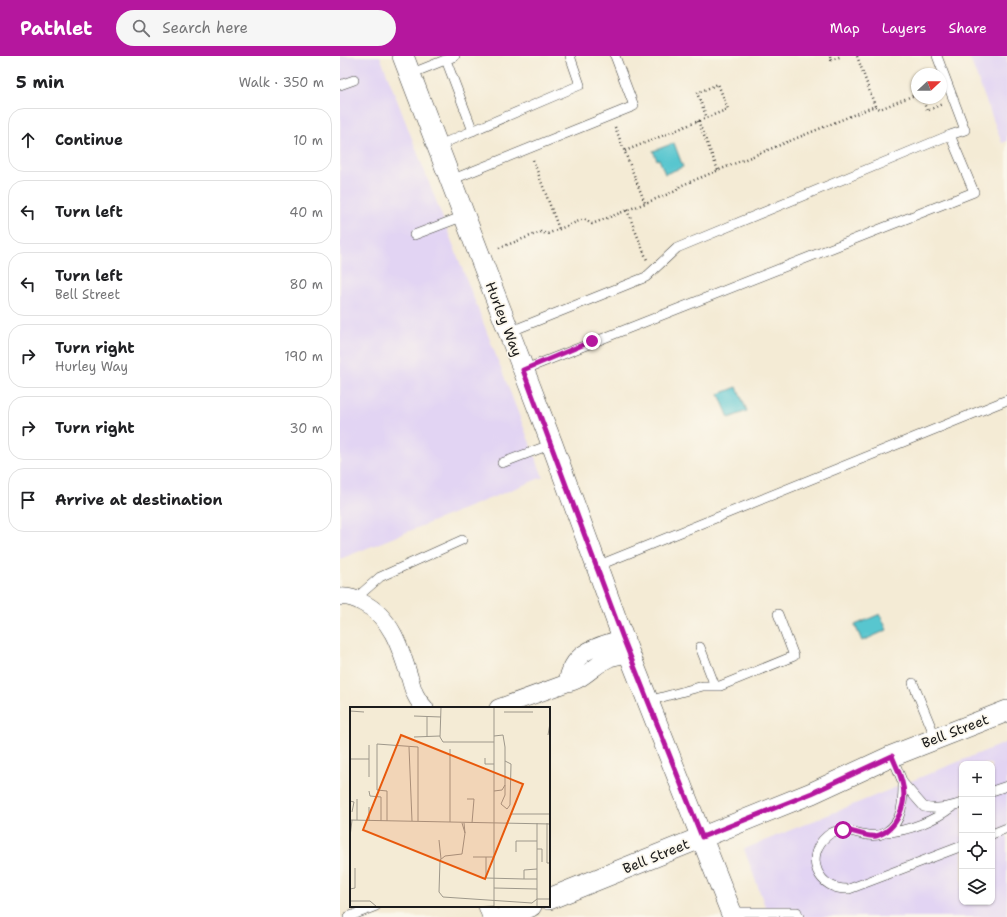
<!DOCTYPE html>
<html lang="en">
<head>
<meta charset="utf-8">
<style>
  body { margin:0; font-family:"Shantell Sans",sans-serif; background:#f6f6f6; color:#202124 }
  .controls { position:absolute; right:12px; bottom:12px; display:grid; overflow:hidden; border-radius:8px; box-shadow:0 1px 3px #0004 }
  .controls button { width:36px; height:36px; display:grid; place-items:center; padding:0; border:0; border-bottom:1px solid #e0e0e0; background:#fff; color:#202124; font:20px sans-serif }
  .compass { position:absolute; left:571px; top:12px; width:36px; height:36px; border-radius:50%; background:#fff; box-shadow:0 1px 3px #0004; rotate:68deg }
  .stop { position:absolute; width:12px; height:12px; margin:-9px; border:3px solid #b5179e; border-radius:50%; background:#fff }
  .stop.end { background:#b5179e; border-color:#fff; box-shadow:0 1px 4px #0008 }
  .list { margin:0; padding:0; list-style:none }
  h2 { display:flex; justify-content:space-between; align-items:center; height:52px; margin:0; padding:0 16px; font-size:17px }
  h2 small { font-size:13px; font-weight:400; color:#757577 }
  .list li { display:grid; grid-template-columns:26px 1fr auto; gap:12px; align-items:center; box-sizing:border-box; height:64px; margin:0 8px 8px; padding:0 8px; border:1px solid #e0e0e0; border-radius:16px }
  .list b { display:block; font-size:15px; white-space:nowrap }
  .list p { margin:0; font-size:13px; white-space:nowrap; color:#757577 }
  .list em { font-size:13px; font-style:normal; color:#757577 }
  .icon { flex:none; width:22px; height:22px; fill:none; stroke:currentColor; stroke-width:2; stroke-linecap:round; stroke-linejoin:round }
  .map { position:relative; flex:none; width:667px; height:861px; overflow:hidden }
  header { display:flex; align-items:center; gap:24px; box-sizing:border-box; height:56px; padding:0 20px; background:#b5179e; color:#fff }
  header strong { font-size:19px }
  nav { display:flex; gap:22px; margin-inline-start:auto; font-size:14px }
  .search { width:280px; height:36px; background:#f6f6f6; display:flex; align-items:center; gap:10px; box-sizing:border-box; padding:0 14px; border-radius:22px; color:#757577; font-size:15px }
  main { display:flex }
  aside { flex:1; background:#fff }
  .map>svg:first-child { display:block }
  .built { fill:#e2d4f3; fill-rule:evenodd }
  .water { fill:#59c6cf; stroke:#3a7176 }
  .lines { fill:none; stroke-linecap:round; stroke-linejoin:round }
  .service-casing { stroke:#3c3b38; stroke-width:10 }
  .minor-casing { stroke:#3c3b38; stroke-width:18 }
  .tertiary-casing { stroke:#3c3b38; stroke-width:22 }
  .path { stroke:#3c3b38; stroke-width:2.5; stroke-dasharray:1 3; stroke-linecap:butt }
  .service { stroke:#fff; stroke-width:9 }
  .minor { stroke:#fff; stroke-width:17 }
  .tertiary { stroke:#fff; stroke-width:21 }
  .route { stroke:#b5179e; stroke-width:5 }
  .labels { text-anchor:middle; stroke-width:3.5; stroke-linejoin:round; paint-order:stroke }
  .street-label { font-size:14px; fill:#1c1c1c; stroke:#fbf7ec }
  .inset-road { fill:none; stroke:#9e988b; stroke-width:1 }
  .view { fill:#e8590c; fill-opacity:0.15; stroke:#e8590c; stroke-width:2 }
  .inset-edge { fill:none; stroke:#1c1c1c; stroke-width:2 }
</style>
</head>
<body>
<header>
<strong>Pathlet</strong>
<div class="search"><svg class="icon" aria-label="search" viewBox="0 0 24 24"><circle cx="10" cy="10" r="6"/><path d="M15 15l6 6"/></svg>Search here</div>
<nav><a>Map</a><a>Layers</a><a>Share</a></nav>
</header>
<main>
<aside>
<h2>5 min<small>Walk · 350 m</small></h2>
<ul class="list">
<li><svg class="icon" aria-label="ahead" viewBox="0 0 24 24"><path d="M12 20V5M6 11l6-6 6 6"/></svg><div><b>Continue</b></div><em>10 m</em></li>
<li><svg class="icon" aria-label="left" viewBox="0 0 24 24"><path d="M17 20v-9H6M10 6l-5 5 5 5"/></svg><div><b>Turn left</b></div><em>40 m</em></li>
<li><svg class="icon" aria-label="left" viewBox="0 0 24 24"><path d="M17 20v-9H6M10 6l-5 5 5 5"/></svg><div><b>Turn left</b><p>Bell Street</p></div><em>80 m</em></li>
<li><svg class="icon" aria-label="right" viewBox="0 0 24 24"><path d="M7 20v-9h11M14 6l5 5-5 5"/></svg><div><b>Turn right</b><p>Hurley Way</p></div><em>190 m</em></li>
<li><svg class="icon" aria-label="right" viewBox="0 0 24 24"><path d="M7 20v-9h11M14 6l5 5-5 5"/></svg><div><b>Turn right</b></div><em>30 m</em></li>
<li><svg class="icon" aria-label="arrive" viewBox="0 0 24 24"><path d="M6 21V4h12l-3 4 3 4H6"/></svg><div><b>Arrive at destination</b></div></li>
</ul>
</aside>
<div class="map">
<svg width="667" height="861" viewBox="0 0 667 861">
  <rect width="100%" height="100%" fill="#fbf7ec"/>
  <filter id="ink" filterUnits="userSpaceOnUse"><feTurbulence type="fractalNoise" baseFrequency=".025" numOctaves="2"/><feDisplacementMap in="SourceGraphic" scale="8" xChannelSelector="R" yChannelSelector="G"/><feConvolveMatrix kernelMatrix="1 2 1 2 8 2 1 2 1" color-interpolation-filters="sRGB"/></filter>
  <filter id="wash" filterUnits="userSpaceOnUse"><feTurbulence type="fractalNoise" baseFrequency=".012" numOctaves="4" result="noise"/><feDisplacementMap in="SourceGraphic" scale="16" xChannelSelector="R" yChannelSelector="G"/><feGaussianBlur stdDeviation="0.9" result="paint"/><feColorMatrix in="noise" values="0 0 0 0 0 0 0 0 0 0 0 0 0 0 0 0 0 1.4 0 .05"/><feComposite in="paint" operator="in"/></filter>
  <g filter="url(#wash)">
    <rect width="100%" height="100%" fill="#f4ebd5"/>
    <!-- built -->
    <path class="built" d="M0,0H40L203,421L0,503Z
      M629,0H667V85L662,87Z
      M667,686V861H429L404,793ZM622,708H652V846H622Z"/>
    <!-- water -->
    <path class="water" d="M334,87L343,111L325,118L319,103L317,104L313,95Z
      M397,331L407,355L389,362L379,338Z
      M540,558L547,574L522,585L515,569Z"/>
  </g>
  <g filter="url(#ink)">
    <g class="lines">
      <defs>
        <path id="service" d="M106,4L133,75
          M70,18L115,0
          M0,29L14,24
          M97,90L240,29L230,0
          M111,124L294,50L275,0
          M74,179L124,160
          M169,276L306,221L337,192L610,79
          M183,314L634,136L610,79L625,74L597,0
          M162,407L212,388
          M257,510L667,344
          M15,543L40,521L122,484
          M360,591L375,630
          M573,627L596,683
          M308,645L363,630H380L454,600L438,558
          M552,700L563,727L584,751C597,754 610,751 622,747
          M563,727C563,745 563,766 546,776C526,788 506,764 487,780C463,800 478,835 509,833L622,790
          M652,735L667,730
          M546,776C567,776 595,764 612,751
          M652,778L667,772
          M391,856H457L459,861
          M8,861L36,850"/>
        <path id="minor" d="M0,541C8,540 16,543 23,547C52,561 61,594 70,623C73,634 76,644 85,652
          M283,582C255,591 232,595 227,627C243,625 255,608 270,602C276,600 283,599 289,598
          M158,652L227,627
          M147,850L151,861"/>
        <path id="tertiary" d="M63,0L212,388L283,582L393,861
          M209,843L472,737L552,700L667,655
          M164,861L191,850"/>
      </defs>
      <!-- service casing -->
      <use href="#service" class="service-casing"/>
      <!-- minor casing -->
      <use href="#minor" class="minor-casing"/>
      <!-- tertiary casing -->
      <use href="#tertiary" class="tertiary-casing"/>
      <!-- path -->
      <path class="path" d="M490,0L491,4L502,0
        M582,42L587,55L602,48
        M535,50L540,53L577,38
        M358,65L378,114
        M275,71L305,147
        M285,95L388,53L378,28L357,37L367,62
        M193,104L219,173
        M287,154L307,204
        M159,192L201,176L207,178L244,163L252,168L336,135L340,130L535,50L517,0"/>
      <!-- service -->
      <use href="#service" class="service"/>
      <!-- minor -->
      <use href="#minor" class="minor"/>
      <!-- tertiary -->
      <use href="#tertiary" class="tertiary"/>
    </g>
  </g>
  <g class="lines" filter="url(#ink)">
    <!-- route -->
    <path class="route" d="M252,285L183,314L283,582L362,781L472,737L552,700C555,708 560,717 562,726C568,746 558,774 536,780C526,782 514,774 503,774"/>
  </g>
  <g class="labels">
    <!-- street labels -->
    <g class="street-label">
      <text transform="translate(164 263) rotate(69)" y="5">Hurley Way</text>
      <text transform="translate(615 675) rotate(-21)" y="5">Bell Street</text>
      <text transform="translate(316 800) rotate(-22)" y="5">Bell Street</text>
    </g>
  </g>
  <!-- overview -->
  <g transform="translate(10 651)">
    <rect width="200" height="200" fill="#f4ebd5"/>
    <path class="inset-road" d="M91,0L90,30L93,35H144M144,0V200M0,4L14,5M154,5H183M64,9L91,10M77,10V30M198,28L200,16M64,30L90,29M59,40L62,114M100,42V115M135,51V57H144M0,52H19V38M19,52V70M155,78V88L151,97L157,102L160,98L161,57L155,54M19,84L20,89L31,90V114M144,84L152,83L155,78V40L153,28L144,29M7,92V113M117,92H124L122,116M0,94L4,95L2,105M19,100V114M0,113L200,117M37,114V84L27,83V37L68,40V114M112,116L115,126L114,116M157,116L161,107H200M187,116V200M197,116V156H200M115,126L112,147L95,149L90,153L89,185L93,190L182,196L187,192H199M0,130L2,113M89,133L91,152M187,142H192V155M166,145V134H187M123,150H144M136,150V171L174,172V163L187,162M174,172H187M144,181L187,182M0,182L5,181V161M0,194H20L27,200M122,200L144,199"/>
    <path class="view" d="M51,28L173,77L135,172L13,123Z"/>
    <rect width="200" height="200" class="inset-edge"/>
  </g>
</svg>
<div class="controls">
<button>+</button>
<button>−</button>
<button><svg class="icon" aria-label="locate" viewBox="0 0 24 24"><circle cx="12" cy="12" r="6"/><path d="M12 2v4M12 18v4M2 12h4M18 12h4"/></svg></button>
<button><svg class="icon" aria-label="layers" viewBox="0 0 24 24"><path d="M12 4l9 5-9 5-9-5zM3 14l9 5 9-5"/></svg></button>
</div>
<svg class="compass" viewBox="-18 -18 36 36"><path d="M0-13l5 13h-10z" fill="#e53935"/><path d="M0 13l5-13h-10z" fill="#757577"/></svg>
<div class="stop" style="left:503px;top:774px"></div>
<div class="stop end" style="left:252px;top:285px"></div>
</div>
</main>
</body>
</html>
